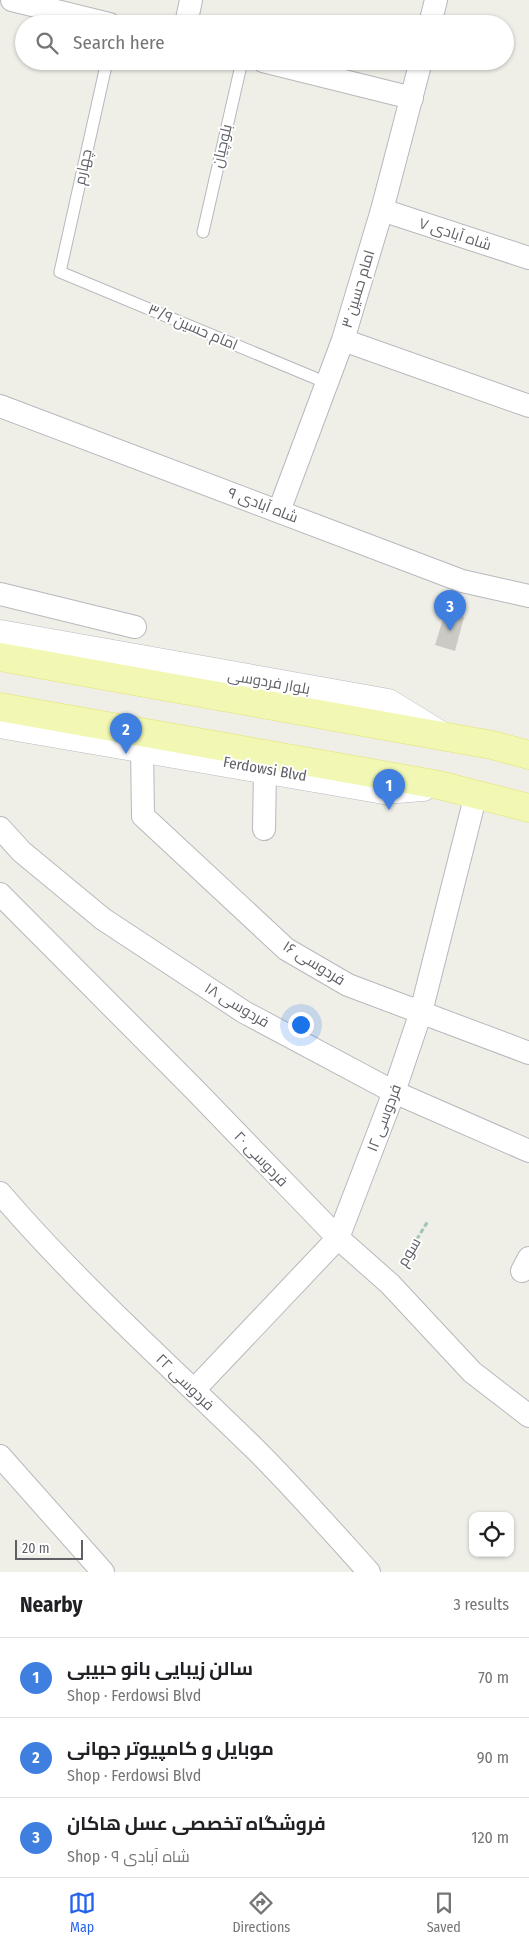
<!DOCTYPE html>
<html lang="en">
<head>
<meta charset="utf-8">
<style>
  body { margin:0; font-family:"Fira Sans Condensed",Cairo,sans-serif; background:#f2f2f2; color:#202124 }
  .controls { position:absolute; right:15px; bottom:15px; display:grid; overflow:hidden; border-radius:10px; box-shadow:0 1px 4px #0004 }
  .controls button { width:45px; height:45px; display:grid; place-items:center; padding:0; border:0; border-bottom:1px solid #e0e0e0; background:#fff; color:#202124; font:25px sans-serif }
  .scale { position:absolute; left:15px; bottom:12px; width:68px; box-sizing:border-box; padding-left:5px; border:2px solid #5f6066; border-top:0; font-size:14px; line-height:18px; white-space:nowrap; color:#5f6066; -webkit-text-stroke:4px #fff; paint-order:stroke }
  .you { position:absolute; left:300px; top:1024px; width:18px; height:18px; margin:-12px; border:4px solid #fff; border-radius:50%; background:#1a73e8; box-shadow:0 0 0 8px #1a73e833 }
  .badge { display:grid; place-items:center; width:32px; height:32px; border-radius:50%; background:#2563eb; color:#fff; font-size:16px; font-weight:700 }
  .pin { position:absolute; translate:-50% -41px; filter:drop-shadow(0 1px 2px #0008) }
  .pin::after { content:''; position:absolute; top:26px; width:18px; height:15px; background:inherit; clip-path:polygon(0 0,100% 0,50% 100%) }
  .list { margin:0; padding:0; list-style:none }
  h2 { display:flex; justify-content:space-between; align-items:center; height:65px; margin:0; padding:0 20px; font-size:21px }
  h2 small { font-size:16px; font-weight:400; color:#757577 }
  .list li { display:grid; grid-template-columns:32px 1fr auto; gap:15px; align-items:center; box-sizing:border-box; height:80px; padding:0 20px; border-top:1px solid #e0e0e0 }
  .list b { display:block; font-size:19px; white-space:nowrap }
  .list p { margin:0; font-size:16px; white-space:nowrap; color:#757577 }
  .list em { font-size:16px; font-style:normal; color:#757577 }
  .icon { flex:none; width:28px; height:28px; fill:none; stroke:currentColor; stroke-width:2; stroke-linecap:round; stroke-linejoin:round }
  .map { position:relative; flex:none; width:529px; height:1572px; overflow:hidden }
  .search { position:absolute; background:#fff; box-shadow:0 1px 4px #0004; left:15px; right:15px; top:15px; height:55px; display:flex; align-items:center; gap:12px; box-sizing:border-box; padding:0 18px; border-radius:28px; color:#757577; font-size:19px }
  .sheet { height:305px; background:#fff }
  nav { display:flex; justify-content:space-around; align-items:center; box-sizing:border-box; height:70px; border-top:1px solid #e0e0e0; background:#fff; font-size:14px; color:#757577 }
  nav a { display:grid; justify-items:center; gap:2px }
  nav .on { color:#2563eb }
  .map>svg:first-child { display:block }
  .building { fill:#cbcac4 }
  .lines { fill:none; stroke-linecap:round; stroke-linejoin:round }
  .lane-casing { stroke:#b7b8bd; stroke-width:13 }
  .street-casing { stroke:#b7b8bd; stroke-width:24 }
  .secondary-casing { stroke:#b9b9bf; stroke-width:29 }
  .primary-casing { stroke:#e6e26b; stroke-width:29 }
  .path { stroke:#a0c5b4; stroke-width:3; stroke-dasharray:5 2.5; stroke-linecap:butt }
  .lane { stroke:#fff; stroke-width:11 }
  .street { stroke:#fff; stroke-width:22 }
  .secondary { stroke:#fff; stroke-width:28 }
  .primary { stroke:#f2f8b4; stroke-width:28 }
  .labels { text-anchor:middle; stroke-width:4; stroke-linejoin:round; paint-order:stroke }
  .street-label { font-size:15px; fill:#5f6066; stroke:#fff }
</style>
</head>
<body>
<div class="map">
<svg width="529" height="1572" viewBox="0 0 529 1572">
  <rect width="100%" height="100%" fill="#efefe8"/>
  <!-- building -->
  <path class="building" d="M446,609L464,617L455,651L435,645Z"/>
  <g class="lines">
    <defs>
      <path id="lane" d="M107,61L60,272L327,383
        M203,232L242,61"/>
      <path id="street" d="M12,0L109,24
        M186,24L191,0
        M430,24L436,0
        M263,61L412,98
        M382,210L529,258
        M343,340L529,406
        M0,406L462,581L529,596
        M279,511L343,340L382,210L421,61
        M0,594L135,627
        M142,748L143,816L286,949L348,985L529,1053
        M0,828L22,852L103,919L244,1012L394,1092L529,1151
        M264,829L265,770
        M0,894L195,1090L338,1238L390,1284L472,1372L529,1416
        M0,1193C78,1284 170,1366 256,1450C295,1489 332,1531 369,1572
        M522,1271L529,1258
        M194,1390L338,1238L394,1092L421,1012L476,794
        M0,1456L103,1572"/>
      <path id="secondary" d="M0,634L388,703L440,735
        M0,724L384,790L423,787"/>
      <path id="primary" d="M0,657L492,745L529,755
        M0,707L439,785L529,808"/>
    </defs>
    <!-- lane casing -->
    <use href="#lane" class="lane-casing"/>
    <!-- street casing -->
    <use href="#street" class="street-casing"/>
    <!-- secondary casing -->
    <use href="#secondary" class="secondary-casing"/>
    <!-- primary casing -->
    <use href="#primary" class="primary-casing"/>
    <!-- path -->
    <path class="path" d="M401,1265L428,1221"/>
    <!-- lane -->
    <use href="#lane" class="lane"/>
    <!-- street -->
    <use href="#street" class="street"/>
    <!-- secondary -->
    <use href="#secondary" class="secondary"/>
    <!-- primary -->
    <use href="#primary" class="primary"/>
  </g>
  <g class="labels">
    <!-- street labels -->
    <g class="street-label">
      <text transform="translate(222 146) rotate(-77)" y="5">بلوچیان</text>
      <text transform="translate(83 167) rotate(-78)" y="5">چهارم</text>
      <text transform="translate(455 234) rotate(18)" y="5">شاه آبادی ۷</text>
      <text transform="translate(358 289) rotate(-73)" y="5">امام حسین ۳</text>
      <text transform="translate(193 327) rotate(23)" y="5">امام حسین ۳/۹</text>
      <text transform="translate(263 505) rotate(21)" y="5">شاه آبادی ۹</text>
      <text transform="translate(269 682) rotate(10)" y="5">بلوار فردوسی</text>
      <text transform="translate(265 769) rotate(10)" y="5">Ferdowsi Blvd</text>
      <text transform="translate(314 963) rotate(32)" y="5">فردوسی ۱۶</text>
      <text transform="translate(237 1005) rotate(31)" y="5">فردوسی ۱۸</text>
      <text transform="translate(384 1118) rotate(-69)" y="5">فردوسی ۱۲</text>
      <text transform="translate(261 1159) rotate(46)" y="5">فردوسی ۲۰</text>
      <text transform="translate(409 1252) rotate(-59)" y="5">سوم</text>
      <text transform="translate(185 1382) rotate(44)" y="5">فردوسی ۲۲</text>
    </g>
  </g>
</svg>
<div class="controls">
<button><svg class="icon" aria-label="locate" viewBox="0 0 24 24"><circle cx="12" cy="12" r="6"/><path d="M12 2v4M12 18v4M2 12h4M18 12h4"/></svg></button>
</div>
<div class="scale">20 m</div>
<div class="you"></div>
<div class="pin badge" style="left:389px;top:810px;background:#3f7fe0">1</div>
<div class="pin badge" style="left:126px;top:754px;background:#3f7fe0">2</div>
<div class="pin badge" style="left:450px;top:631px;background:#3f7fe0">3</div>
<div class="search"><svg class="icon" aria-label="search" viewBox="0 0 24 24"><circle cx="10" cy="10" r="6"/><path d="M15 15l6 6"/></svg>Search here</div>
</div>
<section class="sheet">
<h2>Nearby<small>3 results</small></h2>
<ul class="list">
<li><span class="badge" style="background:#3f7fe0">1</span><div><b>سالن زیبایی بانو حبیبی</b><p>Shop · Ferdowsi Blvd</p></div><em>70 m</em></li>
<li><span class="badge" style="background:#3f7fe0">2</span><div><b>موبایل و کامپیوتر جهانی</b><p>Shop · Ferdowsi Blvd</p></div><em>90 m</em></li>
<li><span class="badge" style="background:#3f7fe0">3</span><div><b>فروشگاه تخصصی عسل هاکان</b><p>Shop · شاه آبادی ۹</p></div><em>120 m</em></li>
</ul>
</section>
<nav>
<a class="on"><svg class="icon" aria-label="map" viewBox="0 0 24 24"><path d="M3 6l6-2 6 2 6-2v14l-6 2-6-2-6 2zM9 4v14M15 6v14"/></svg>Map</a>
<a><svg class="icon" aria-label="directions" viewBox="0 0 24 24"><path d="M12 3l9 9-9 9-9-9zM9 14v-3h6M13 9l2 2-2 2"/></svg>Directions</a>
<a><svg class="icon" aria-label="saved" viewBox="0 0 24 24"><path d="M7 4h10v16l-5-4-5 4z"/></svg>Saved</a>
</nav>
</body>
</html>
